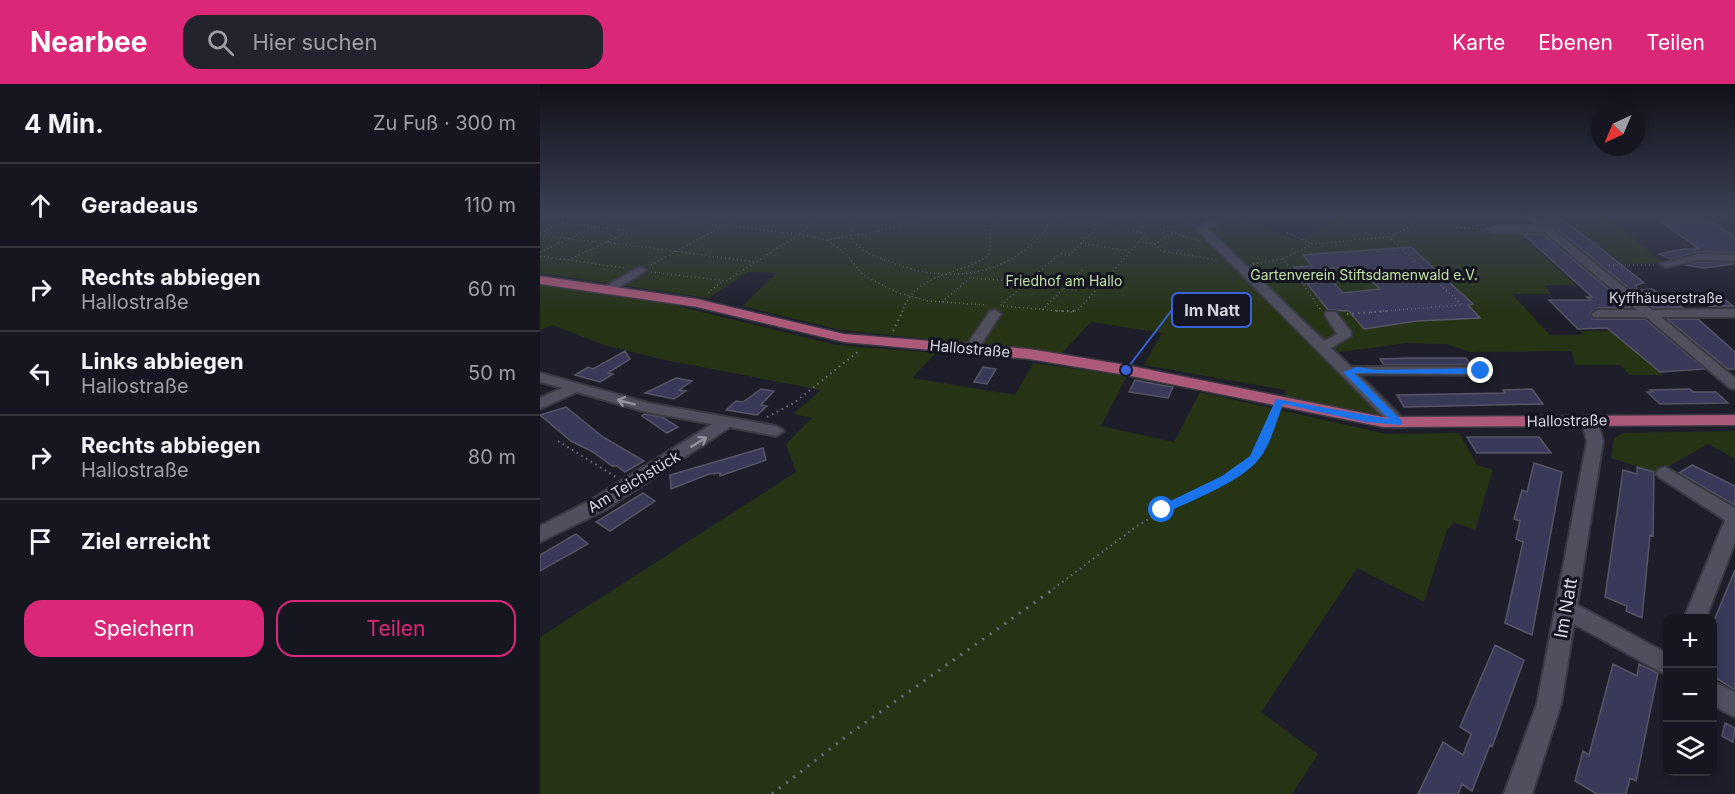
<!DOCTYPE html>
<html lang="de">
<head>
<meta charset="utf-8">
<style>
  body { margin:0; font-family:Inter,sans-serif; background:#23232d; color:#f1f3f6 }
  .controls { position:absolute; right:18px; bottom:18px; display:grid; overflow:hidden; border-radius:12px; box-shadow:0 3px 9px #0003 }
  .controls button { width:54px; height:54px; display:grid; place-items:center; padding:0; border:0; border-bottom:2px solid #35353e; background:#161620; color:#f1f3f6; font:30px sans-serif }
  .compass { position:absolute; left:1051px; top:18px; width:54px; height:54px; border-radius:50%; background:#161620; box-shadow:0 3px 9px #0003; rotate:224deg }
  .stop { position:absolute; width:18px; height:18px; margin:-14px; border:4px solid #1a73e8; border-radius:50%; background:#fff }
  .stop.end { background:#1a73e8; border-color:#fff; box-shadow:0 2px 6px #0008 }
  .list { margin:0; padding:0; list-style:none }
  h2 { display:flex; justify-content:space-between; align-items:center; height:78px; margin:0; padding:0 24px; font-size:26px }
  h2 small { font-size:20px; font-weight:400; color:#9e9fa5 }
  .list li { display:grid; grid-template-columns:39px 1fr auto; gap:18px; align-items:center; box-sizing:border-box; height:84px; padding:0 24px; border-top:2px solid #35353e }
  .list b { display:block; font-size:22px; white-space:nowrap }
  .list p { margin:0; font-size:20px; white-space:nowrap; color:#9e9fa5 }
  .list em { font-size:20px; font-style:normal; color:#9e9fa5 }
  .actions { display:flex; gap:12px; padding:18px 24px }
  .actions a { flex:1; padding:14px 0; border:2px solid #db2777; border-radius:18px; text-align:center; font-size:21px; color:#db2777 }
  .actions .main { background:#db2777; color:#fff }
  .icon { flex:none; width:33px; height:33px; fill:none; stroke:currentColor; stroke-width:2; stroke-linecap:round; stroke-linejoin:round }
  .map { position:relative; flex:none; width:1195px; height:710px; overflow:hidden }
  header { display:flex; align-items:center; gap:36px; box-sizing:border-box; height:84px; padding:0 30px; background:#db2777; color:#fff }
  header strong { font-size:28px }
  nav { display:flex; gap:33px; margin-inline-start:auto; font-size:21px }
  .search { width:420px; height:54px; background:#23232d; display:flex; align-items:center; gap:15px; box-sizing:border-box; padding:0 21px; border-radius:18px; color:#9e9fa5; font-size:22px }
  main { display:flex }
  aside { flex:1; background:#161620 }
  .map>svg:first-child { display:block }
  .green { fill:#263314 }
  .building { fill:#3b395a; stroke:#555565; stroke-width:1.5; fill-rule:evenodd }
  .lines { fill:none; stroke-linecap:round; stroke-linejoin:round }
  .minor-casing { stroke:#393943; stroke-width:4 }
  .major-casing { stroke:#393943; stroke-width:3 }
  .path-far2 { stroke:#6e6f7a; stroke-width:1.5; stroke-dasharray:1 3; stroke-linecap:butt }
  .path-far1 { stroke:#6e6f7a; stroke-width:2; stroke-dasharray:1.5 4; stroke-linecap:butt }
  .path { stroke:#6e6f7a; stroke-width:3; stroke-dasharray:2 7; stroke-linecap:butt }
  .minor { fill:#4f4f5e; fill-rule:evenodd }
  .major { fill:#ad5979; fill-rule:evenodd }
  .oneway { stroke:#91929e }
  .route { fill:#1a73e8 }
  .labels { text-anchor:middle; stroke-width:6; stroke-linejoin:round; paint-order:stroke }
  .far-park-label { font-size:14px; fill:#c3e0a3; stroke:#151521 }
  .far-street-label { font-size:14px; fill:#d3d4dd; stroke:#151521 }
  .street-label { font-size:15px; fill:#d3d4dd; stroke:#151521 }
  .near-street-label { font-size:18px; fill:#d3d4dd; stroke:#151521 }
  .leader { fill:none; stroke:#3862d9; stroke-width:2 }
  .callout-dot { fill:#3862d9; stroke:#151521; stroke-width:2 }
  .callout { fill:#151521; stroke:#3862d9; stroke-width:2 }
  .callout-label { font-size:16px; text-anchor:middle; font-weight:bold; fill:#d3d4dd }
</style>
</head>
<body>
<header>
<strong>Nearbee</strong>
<div class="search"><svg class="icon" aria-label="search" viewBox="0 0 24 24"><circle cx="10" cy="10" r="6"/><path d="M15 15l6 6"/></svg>Hier suchen</div>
<nav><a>Karte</a><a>Ebenen</a><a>Teilen</a></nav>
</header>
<main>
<aside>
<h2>4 Min.<small>Zu Fuß · 300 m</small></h2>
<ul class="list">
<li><svg class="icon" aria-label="ahead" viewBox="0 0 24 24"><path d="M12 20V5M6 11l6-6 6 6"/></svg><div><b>Geradeaus</b></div><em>110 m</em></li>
<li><svg class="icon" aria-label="right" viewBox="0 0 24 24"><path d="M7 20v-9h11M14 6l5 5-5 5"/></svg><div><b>Rechts abbiegen</b><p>Hallostraße</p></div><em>60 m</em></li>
<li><svg class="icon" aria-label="left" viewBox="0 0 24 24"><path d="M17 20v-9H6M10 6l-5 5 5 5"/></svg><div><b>Links abbiegen</b><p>Hallostraße</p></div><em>50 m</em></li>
<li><svg class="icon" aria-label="right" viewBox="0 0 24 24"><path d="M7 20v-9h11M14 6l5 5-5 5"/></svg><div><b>Rechts abbiegen</b><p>Hallostraße</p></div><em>80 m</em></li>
<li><svg class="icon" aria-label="arrive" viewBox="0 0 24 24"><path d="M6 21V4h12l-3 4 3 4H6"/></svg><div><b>Ziel erreicht</b></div></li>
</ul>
<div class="actions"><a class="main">Speichern</a><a>Teilen</a></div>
</aside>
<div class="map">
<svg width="1195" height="710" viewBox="0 0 1195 710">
  <rect width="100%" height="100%" fill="#1e1e2b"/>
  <!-- green -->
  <path class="green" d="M0,132H693L758,156L810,132H960L971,143H939L945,148H976L1036,201L1005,202L1011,210H972L1010,251H1044L1041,247H1070L1076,252H1094L1131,285H1118L1123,291H1090L1080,281H1035L1032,267L931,268L906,260L867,259L792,269C775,253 712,178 694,177L660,142L666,153L855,337L828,334L747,316L745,306L604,281L622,249L551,238L522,269L301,246L202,222L237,189L208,188L168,214L0,189Z
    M1021,132H1058L1091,152L1123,179L1084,180Z
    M0,200L125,219L296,261L396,269L372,294L475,311L493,279L587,292L561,342L634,358L660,308L846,350L919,349L937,381L953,386L935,446L914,438L907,446L884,518L817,484L721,628L778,670L752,710H0V553L256,388L246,360L272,334L253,330L281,306L125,276L64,261L12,241L0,246Z
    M1195,347V375L1168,360L1117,389L1071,374L1074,354L1083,349Z"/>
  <!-- building -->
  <path class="building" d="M1001,132H1018L1063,166L1104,199L1096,201L1097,206L1112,205L1142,223L1113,224Z
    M1113,132L1165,133L1195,153V169L1159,168L1131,175L1119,170L1143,165H1159Z
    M983,150H1003L1091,224H1058L1050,229L1052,235H1105L1165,285L1120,288L1067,244L1038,245L1009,216H1051L1047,213H1052Z
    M871,163L933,220L928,221L940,234L877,237L824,245L809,227L788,226L754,183L772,182L763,171ZM815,182L840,205L803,209L782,185Z
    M1159,178L1191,179L1194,180L1164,184L1145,181Z
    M1156,211H1179L1193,222H1169Z
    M1127,235H1158L1195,268V285H1188Z
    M85,267L90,275L68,289L73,290L60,298L35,291L48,283L53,285Z
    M869,274H926L931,281H844L840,275Z
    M443,283L456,285L447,300L434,298Z
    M136,294L152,297L139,306L146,307L134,315L105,309Z
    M595,296L615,300L633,303L628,314L589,308Z
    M221,305L234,307L221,321L227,322L217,331L186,326L196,317L203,318Z
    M992,305L1003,320L864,323L857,311L965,309L963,306Z
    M1150,305L1153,308H1176L1188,319L1120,320L1107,308H1113L1110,306Z
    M26,323L63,353L104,377L85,388L77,382H72L53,368L31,357L0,331Z
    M104,330L122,333L138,343L127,349L102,332Z
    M927,353H999L1011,369H937Z
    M223,364L226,376L180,392V389L169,390L131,405L130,391Z
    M994,379L1022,388L992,551L965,539L983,458L976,455L980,437L974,435L982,406L987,408Z
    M1152,381L1195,402V421L1139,389Z
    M1097,383L1114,388L1113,452L1110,451L1102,534L1086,527L1087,522L1065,513L1083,386L1097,390Z
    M103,409L115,417L70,447L56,438Z
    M36,450L48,460L0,487V471Z
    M1195,486V606L1173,592V539Z
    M955,561L984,576L952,663L950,661L932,707L922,700L918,710H878L903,658L923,671L931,650L920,643Z
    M1073,580L1097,592L1099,580L1118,589L1096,697L1090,694L1086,710H1057L1035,697L1043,667L1049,671Z
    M1185,639L1195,644L1193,658L1182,652Z"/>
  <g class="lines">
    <defs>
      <path id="minor" d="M0,132H7L0,136Z
        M680,132H694L668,145L784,257L797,250L785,231L786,228H796L811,248V252L791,264L811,283H941L948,287L941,291L818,290L867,339L865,343H853L656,144Z
        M986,132H997L1112,226L1195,225V233H1121L1195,294V305L1190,304L1106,233H1053L1052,230L1058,226H1097L1004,148H952L947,145L952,142H997Z
        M1159,170L1195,171V177L1159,176L1126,183L1120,180Z
        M100,183L106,186L104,188L69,209L59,206Z
        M455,226L461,230L436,268H426V262L450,227Z
        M0,289L108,319L236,342L244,347L236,352L190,343L65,426L0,458V442L51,416L172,340L106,328L37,308L0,325V314L22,304L0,298Z
        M1049,331L1057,336L1063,357L1037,521L1128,570V592L1034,540L1021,620L992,710H964L997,620L1047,357L1041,336Z
        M1125,383L1195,424V458L1166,534H1144L1185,436L1119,393L1116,389L1119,385Z
        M1172,597L1195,608V633L1172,621Z"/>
      <path id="major" d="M0,192L157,215L304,250L489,265L586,281L843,333L1195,331V341L843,343L586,291L489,275L304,258L157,223L0,200Z"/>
    </defs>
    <!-- minor casing -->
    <use href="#minor" class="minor-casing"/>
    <!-- major casing -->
    <use href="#major" class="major-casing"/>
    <!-- path-far2 -->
    <path class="path-far2" d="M92,132L260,150L287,156L336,148L396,132
      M318,132L310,152C317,166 333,172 348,177C411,203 478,192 515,132
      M578,132L659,157
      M854,132L875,141L941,145
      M513,136L551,139L579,133
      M647,138L646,141L650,144
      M647,138L655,132
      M23,139L90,147
      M359,141L369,136L364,132
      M0,149L40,132
      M747,149L772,160
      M0,151L63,159
      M287,156L307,171L323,191L356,208L388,217L447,221
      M66,158L215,178
      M541,159L588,167
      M615,160L622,167L677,176
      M0,168L79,132
      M0,172L85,184
      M28,176L123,132
      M713,180L743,175
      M111,181L201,132
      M1069,181H1115
      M111,188L186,197L266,146L283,132
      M487,198L520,170L529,171L559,142L606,149L599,158L615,160L633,149
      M488,199L539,207
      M763,200L743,175L772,160L849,153
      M168,209L181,198
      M402,218L430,194L487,198L460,222
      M463,222L532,228L538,226L599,158
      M780,225L763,200L891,192L849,153L875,141
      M502,226L544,184
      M362,228C376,187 419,193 449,171L451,145L457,132
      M831,228L922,221L891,192"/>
    <!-- path-far1 -->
    <path class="path-far1" d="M516,227H536
      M807,230L850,227
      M353,247L363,227
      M227,333L254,319L320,266
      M18,357L76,393
      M509,508L597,442L655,408L702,386L714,375L723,361L733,328"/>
    <!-- path -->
    <path class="path" d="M232,710L312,648L511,507"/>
    <!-- minor -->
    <use href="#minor" class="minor"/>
    <!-- major -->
    <use href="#major" class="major"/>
  </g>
  <!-- one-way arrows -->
  <defs><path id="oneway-shaft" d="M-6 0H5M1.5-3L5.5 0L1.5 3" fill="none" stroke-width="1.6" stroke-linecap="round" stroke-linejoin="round" transform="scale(1.5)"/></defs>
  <g class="oneway">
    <use href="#oneway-shaft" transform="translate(86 318) rotate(-165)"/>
    <use href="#oneway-shaft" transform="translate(159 358) rotate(-32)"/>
  </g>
  <!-- sky -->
  <linearGradient id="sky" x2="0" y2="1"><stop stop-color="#101018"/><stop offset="0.57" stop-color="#3b4155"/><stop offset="1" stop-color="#3b4155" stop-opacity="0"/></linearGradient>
  <rect width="1195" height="231" fill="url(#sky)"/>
  <!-- route -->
  <path class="route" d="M817,283L836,286L941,284L945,287L941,290L814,289L862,337V341L826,338L743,320C736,338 731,360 719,375C701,398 652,416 626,429H618V423L682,392L710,372L736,315L849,335L803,288Z"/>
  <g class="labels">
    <!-- far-park labels -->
    <g class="far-park-label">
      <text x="824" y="196">Gartenverein Stiftsdamenwald e.V.</text>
      <text x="524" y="202">Friedhof am Hallo</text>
    </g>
    <!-- far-street labels -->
    <g class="far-street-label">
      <text x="1126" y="219">Kyffhäuserstraße</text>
    </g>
    <!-- street labels -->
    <g class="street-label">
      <text transform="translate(430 265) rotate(5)" y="5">Hallostraße</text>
      <text transform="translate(1027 337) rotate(-1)" y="5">Hallostraße</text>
      <text transform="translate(94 398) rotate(-31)" y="5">Am Teichstück</text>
    </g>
    <!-- near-street labels -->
    <g class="near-street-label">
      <text transform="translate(1026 524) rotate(-80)" y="6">Im Natt</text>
    </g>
  </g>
  <!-- callouts -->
  <path class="leader" d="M586 286L632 226"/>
  <circle class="callout-dot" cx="586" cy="286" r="6"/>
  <rect class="callout" x="632" y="209" width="79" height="34" rx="6"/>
  <g class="callout-label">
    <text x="672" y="232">Im Natt</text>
  </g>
</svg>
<div class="controls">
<button>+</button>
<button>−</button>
<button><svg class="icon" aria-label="layers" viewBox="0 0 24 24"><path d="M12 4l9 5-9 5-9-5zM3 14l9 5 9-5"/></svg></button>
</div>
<svg class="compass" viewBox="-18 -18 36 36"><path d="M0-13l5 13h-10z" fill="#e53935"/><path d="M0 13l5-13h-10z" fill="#9e9fa5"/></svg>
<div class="stop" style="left:622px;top:426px"></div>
<div class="stop end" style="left:941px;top:287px"></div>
</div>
</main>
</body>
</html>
